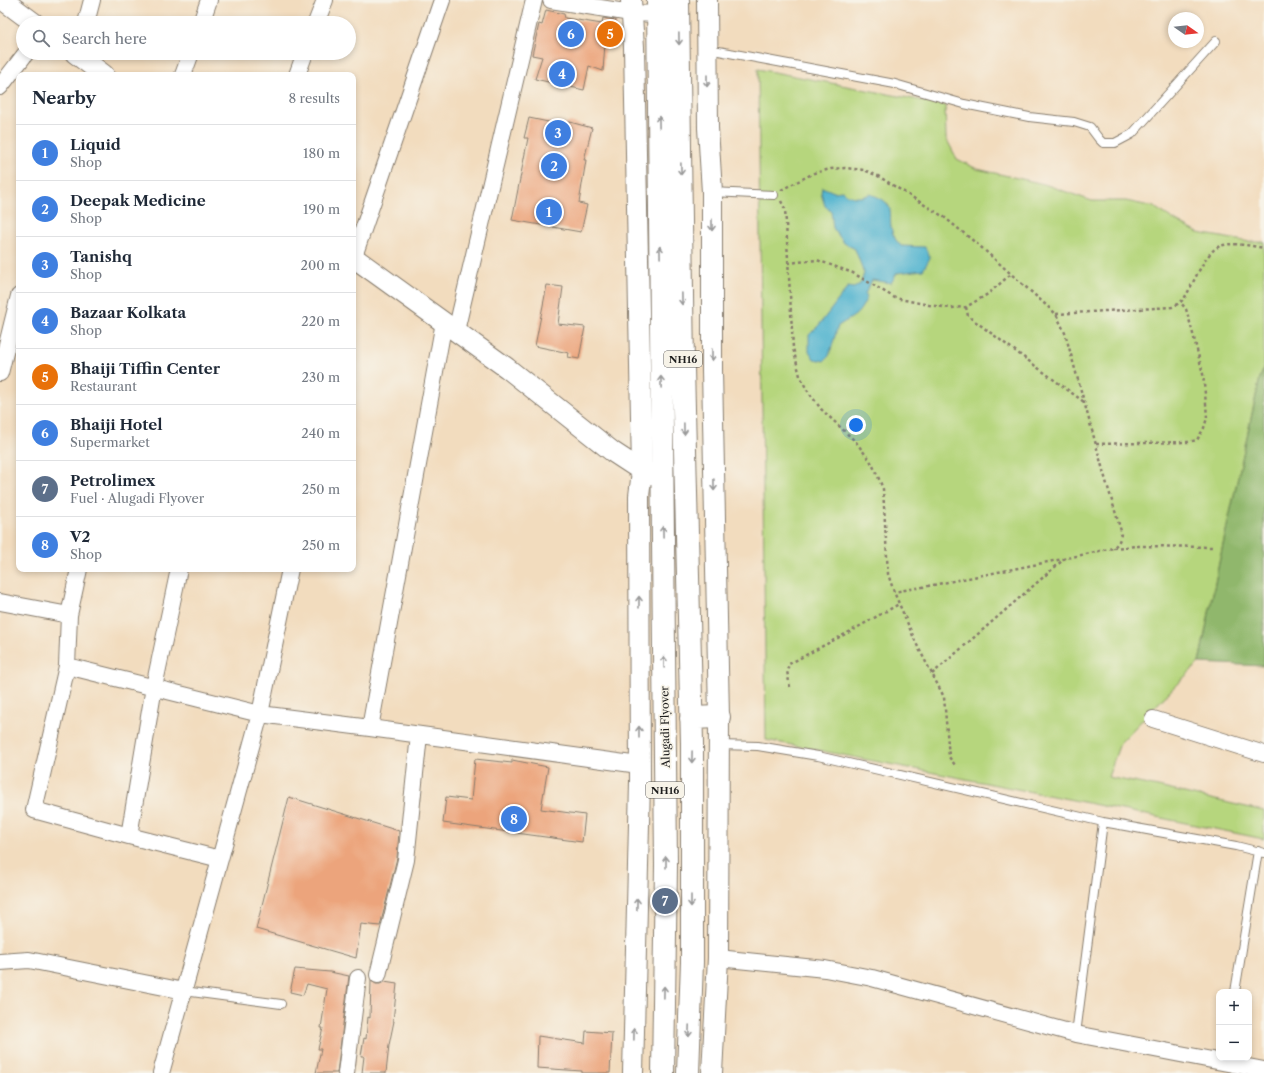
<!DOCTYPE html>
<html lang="en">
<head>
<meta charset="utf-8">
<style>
  body { margin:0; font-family:"Libre Caslon Text",serif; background:#f2f2f3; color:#1f2937 }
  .controls { position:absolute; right:12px; bottom:12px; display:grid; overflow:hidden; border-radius:8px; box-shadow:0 2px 6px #0003 }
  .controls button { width:36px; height:36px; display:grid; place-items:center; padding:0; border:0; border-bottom:1px solid #e0e1e3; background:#fff; color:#1f2937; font:20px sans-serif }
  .compass { position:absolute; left:1168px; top:12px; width:36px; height:36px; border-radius:50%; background:#fff; box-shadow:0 2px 6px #0003; rotate:104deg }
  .you { position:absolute; left:856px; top:425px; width:14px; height:14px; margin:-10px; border:3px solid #fff; border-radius:50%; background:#1a73e8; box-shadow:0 0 0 6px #1a73e833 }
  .badge { display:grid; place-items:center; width:26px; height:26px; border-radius:50%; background:#1a73e8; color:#fff; font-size:13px; font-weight:700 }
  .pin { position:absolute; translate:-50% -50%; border:2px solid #fff; box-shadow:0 1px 4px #0006 }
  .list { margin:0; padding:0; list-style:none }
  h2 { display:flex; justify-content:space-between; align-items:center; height:52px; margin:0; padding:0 16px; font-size:17px }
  h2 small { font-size:13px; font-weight:400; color:#747a83 }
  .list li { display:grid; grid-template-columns:26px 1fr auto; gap:12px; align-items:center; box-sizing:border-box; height:56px; padding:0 16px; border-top:1px solid #e0e1e3 }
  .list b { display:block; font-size:15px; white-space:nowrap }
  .list p { margin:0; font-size:13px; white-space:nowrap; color:#747a83 }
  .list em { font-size:13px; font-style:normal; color:#747a83 }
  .icon { flex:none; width:22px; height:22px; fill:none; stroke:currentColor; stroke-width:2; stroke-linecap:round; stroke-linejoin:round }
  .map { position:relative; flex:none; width:1264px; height:1073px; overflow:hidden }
  .search { position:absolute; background:#fff; box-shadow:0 2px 6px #0003; left:16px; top:16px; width:340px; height:44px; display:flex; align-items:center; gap:10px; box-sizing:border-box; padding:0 14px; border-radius:22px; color:#747a83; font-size:15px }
  .panel { position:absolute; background:#fff; box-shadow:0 2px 6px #0003; left:16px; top:72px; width:340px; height:500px; border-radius:8px }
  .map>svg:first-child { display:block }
  .green { fill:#b6d67d; stroke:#69794c }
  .forest { fill:#90b76c; stroke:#566a44 }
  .water { fill:#50b3cf; stroke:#366876 }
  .building { fill:#eca47c }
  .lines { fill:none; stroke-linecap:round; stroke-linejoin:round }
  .service-casing { stroke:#877c6d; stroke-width:10 }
  .minor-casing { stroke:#877c6d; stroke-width:18 }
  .tertiary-casing { stroke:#877c6d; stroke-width:22 }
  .trunk-casing { stroke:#877c6d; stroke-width:24 }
  .path { stroke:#877c6d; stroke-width:2.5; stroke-dasharray:3 3; stroke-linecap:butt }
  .service { stroke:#fff; stroke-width:8 }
  .minor { stroke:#fff; stroke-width:16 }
  .tertiary { stroke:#fff; stroke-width:20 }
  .trunk { stroke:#fff; stroke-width:22 }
  .oneway { stroke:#999 }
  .labels { text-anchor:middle; stroke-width:3.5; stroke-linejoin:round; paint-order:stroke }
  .shield { fill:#f7f3e8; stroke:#5e5c59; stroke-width:1 }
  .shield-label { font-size:10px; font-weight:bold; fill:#1c1c1c }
  .street-label { font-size:11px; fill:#1c1c1c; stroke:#f7f3e8 }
</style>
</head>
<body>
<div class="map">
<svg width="1264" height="1073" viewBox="0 0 1264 1073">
  <rect width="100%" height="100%" fill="#f7f3e8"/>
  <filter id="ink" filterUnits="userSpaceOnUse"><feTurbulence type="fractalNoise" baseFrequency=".025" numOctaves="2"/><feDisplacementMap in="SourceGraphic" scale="8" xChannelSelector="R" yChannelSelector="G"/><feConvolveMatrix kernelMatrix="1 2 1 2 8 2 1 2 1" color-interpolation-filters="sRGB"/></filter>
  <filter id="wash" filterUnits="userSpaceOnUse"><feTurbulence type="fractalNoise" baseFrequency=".012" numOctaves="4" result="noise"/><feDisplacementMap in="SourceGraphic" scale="16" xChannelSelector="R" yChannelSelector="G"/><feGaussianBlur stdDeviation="0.9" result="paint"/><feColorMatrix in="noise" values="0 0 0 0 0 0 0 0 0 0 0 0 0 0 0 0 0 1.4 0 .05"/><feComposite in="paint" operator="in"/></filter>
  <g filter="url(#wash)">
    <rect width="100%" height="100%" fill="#f2dcbe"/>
    <!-- green -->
    <path class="green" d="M758,69L945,105L946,138L957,159L977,169L1044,184L1092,201H1126L1154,207L1176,221L1198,233L1250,242H1264V368L1260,378L1219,563L1199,663L1175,686L1120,743L1108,777L1158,787L1264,811V839L1073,800L766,740Z"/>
    <!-- forest -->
    <path class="forest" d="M1264,368V666L1199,663L1219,563L1260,378Z"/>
    <!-- water -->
    <path class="water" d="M822,187L834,192L842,191C851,198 859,199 870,194C903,205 883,217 895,238C896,241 899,243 901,246L925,247L930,258L923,270L897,273L891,283L872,280L865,294L867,297C858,317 855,315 838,326L829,356L824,361L814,359L809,351V335L819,325L848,287L854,288L861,283L864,273L855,249L844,243L833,228L831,211L825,206L821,193Z"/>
    <g id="blocks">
      <!-- building -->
      <path class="building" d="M546,10L564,14L565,18L602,24L603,18L616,20L613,44L605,43L603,71L589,66L584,90L535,79L542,57L532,55L539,24L542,25Z
        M529,118L563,125L570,122L592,128L584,160H586L579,203L587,205L581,232L512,220L528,138H524Z
        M547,285L563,287L558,324L585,327L579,359L568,357L569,353L535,346Z
        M475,759L512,763V760L548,767L541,809L585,815L582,842L443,823L446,797L471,800Z
        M289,797L399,831L397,858L380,926L361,924L356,958L256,929Z
        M295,969L330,972L349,976L337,1073H316L321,1049H318L323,1028H321L327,989L307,984L303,995L290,992Z
        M371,981L376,984H380L384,982L397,984L393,1021H394L389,1045L386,1073H362L364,1056H361L364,1038L366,1039L368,1017L370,1018Z
        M586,1031L612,1033L610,1073H582V1071L537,1068L538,1036L585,1043Z"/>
    </g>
  </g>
  <g filter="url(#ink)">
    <use href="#blocks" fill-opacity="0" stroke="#877c6d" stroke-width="1"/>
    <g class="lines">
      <defs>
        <path id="service" d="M708,49L895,84L964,104L1029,117L1074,122L1090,127L1099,139L1103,143H1115L1132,134L1216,41
          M712,192L774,195
          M718,745L758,746L818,756L1103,822L1236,846L1264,853
          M184,991L281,1004
          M1235,992L1258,851
          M1076,1034L1103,822"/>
        <path id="minor" d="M551,0L631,13L658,14
          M86,23L92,0
          M201,23L209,0
          M316,23L325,0
          M183,75L191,53
          M297,75L305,53
          M0,87L26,53
          M353,259L442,0
          M456,331L534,0
          M0,373L19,296
          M179,569L154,687L129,836L220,859
          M0,602L69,615L67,666L260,714L290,569
          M69,615L79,569
          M67,666L34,810L129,836
          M1153,719L1264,754
          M370,728L444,322
          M718,958L825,969L872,978L1076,1034L1264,1070
          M0,962L29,960L184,991
          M378,975L406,860L419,735
          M161,1073L260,714L370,728L639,765
          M346,1073L358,978"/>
        <path id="tertiary" d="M3,0L34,23
          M631,0L634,47L642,471L639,496L640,782L633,1073
          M707,0L708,128L712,192V370L719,717L718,958L712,1073
          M75,53L104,75
          M353,257L507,368L613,452L642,471L653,474"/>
        <path id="trunk" d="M658,0L666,865L663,1073
          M678,0L683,367L692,743V962L688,1073
          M691,718L719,717"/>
      </defs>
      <!-- service casing -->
      <use href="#service" class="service-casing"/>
      <!-- minor casing -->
      <use href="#minor" class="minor-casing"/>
      <!-- tertiary casing -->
      <use href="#tertiary" class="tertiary-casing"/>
      <!-- trunk casing -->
      <use href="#trunk" class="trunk-casing"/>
      <!-- path -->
      <path class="path" d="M781,190L814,173L831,169L845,168L864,170L878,176L944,217L982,248L1056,314L1065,333L1106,481L1121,531C1121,539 1119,543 1113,548L1063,559L928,586L894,592
        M781,201L785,209L786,223L793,348L800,376L807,390L821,409L856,442L871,462L877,474L883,489L888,574L894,592L917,645L944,697L949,757L955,765
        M788,263L817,260L853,273L895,298L929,305L950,308L966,307L988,294L1011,274
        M966,307L968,316L1084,402
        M1056,314L1172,307C1183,302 1185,298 1190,288C1196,277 1207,252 1218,247C1230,241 1251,246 1264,248
        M1096,444L1188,442L1197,440L1204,428L1207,418L1206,404L1203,374L1191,326L1186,309L1181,303
        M1113,548L1138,546L1215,547
        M932,674L1063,560
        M790,687L787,671L789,664L851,631L899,604"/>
      <!-- service -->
      <use href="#service" class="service"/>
      <!-- minor -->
      <use href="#minor" class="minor"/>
      <!-- tertiary -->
      <use href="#tertiary" class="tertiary"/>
      <!-- trunk -->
      <use href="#trunk" class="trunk"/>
    </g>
    <!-- one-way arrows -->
    <defs><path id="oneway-shaft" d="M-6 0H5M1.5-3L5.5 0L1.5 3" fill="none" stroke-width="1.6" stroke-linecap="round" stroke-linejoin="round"/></defs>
    <g class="oneway">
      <use href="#oneway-shaft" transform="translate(679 39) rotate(89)"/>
      <use href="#oneway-shaft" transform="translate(707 81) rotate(90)"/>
      <use href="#oneway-shaft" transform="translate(659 122) rotate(-91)"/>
      <use href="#oneway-shaft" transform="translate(681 169) rotate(89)"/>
      <use href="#oneway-shaft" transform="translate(712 225) rotate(90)"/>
      <use href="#oneway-shaft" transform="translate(660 252) rotate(-91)"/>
      <use href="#oneway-shaft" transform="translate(682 299) rotate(89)"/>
      <use href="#oneway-shaft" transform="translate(712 355) rotate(90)"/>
      <use href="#oneway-shaft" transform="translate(661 382) rotate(-91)"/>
      <use href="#oneway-shaft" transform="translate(684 429) rotate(89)"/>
      <use href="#oneway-shaft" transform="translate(714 485) rotate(89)"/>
      <use href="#oneway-shaft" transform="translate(663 532) rotate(-91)"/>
      <use href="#oneway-shaft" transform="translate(639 602) rotate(-90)"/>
      <use href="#oneway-shaft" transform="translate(664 662) rotate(-91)"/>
      <use href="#oneway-shaft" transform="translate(639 732) rotate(-90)"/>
      <use href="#oneway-shaft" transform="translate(692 757) rotate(91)"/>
      <use href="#oneway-shaft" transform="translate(666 862) rotate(-90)"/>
      <use href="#oneway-shaft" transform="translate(691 901) rotate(90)"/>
      <use href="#oneway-shaft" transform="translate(637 904) rotate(-89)"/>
      <use href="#oneway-shaft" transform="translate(664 992) rotate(-89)"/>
      <use href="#oneway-shaft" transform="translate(689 1031) rotate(92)"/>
      <use href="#oneway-shaft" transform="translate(634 1034) rotate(-89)"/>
    </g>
  </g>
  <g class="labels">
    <!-- shield labels -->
    <g class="shield">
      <rect x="664" y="351" width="38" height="16" rx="3"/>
      <rect x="646" y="782" width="38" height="16" rx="3"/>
    </g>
    <g class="shield-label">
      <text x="683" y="363">NH16</text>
      <text x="665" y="794">NH16</text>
    </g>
    <!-- street labels -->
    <g class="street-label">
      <text transform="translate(665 727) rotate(-91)" y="4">Alugadi Flyover</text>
    </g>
  </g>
</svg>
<div class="controls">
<button>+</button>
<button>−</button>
</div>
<svg class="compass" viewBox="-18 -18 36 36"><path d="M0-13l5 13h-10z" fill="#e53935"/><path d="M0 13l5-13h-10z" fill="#747a83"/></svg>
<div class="you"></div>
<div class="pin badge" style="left:549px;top:212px;background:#3f7fe0">1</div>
<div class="pin badge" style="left:554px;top:166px;background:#3f7fe0">2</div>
<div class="pin badge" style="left:558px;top:133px;background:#3f7fe0">3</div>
<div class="pin badge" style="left:562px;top:74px;background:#3f7fe0">4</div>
<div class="pin badge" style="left:610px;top:34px;background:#e8710a">5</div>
<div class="pin badge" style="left:571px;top:34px;background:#3f7fe0">6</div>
<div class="pin badge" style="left:665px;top:901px;background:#5c6f8a">7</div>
<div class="pin badge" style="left:514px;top:819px;background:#3f7fe0">8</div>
<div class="search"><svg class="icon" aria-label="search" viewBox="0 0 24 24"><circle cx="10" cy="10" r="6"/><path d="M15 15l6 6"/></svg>Search here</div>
<section class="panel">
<h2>Nearby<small>8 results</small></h2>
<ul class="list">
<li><span class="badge" style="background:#3f7fe0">1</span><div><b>Liquid</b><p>Shop</p></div><em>180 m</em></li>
<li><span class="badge" style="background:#3f7fe0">2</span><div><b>Deepak Medicine</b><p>Shop</p></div><em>190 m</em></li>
<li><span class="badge" style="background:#3f7fe0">3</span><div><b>Tanishq</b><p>Shop</p></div><em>200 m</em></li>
<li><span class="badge" style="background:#3f7fe0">4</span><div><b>Bazaar Kolkata</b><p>Shop</p></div><em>220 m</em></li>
<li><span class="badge" style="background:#e8710a">5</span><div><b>Bhaiji Tiffin Center</b><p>Restaurant</p></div><em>230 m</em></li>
<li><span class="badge" style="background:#3f7fe0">6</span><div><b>Bhaiji Hotel</b><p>Supermarket</p></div><em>240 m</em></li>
<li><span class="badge" style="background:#5c6f8a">7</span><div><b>Petrolimex</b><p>Fuel · Alugadi Flyover</p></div><em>250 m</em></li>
<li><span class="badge" style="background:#3f7fe0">8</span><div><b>V2</b><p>Shop</p></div><em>250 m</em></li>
</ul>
</section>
</div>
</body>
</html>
